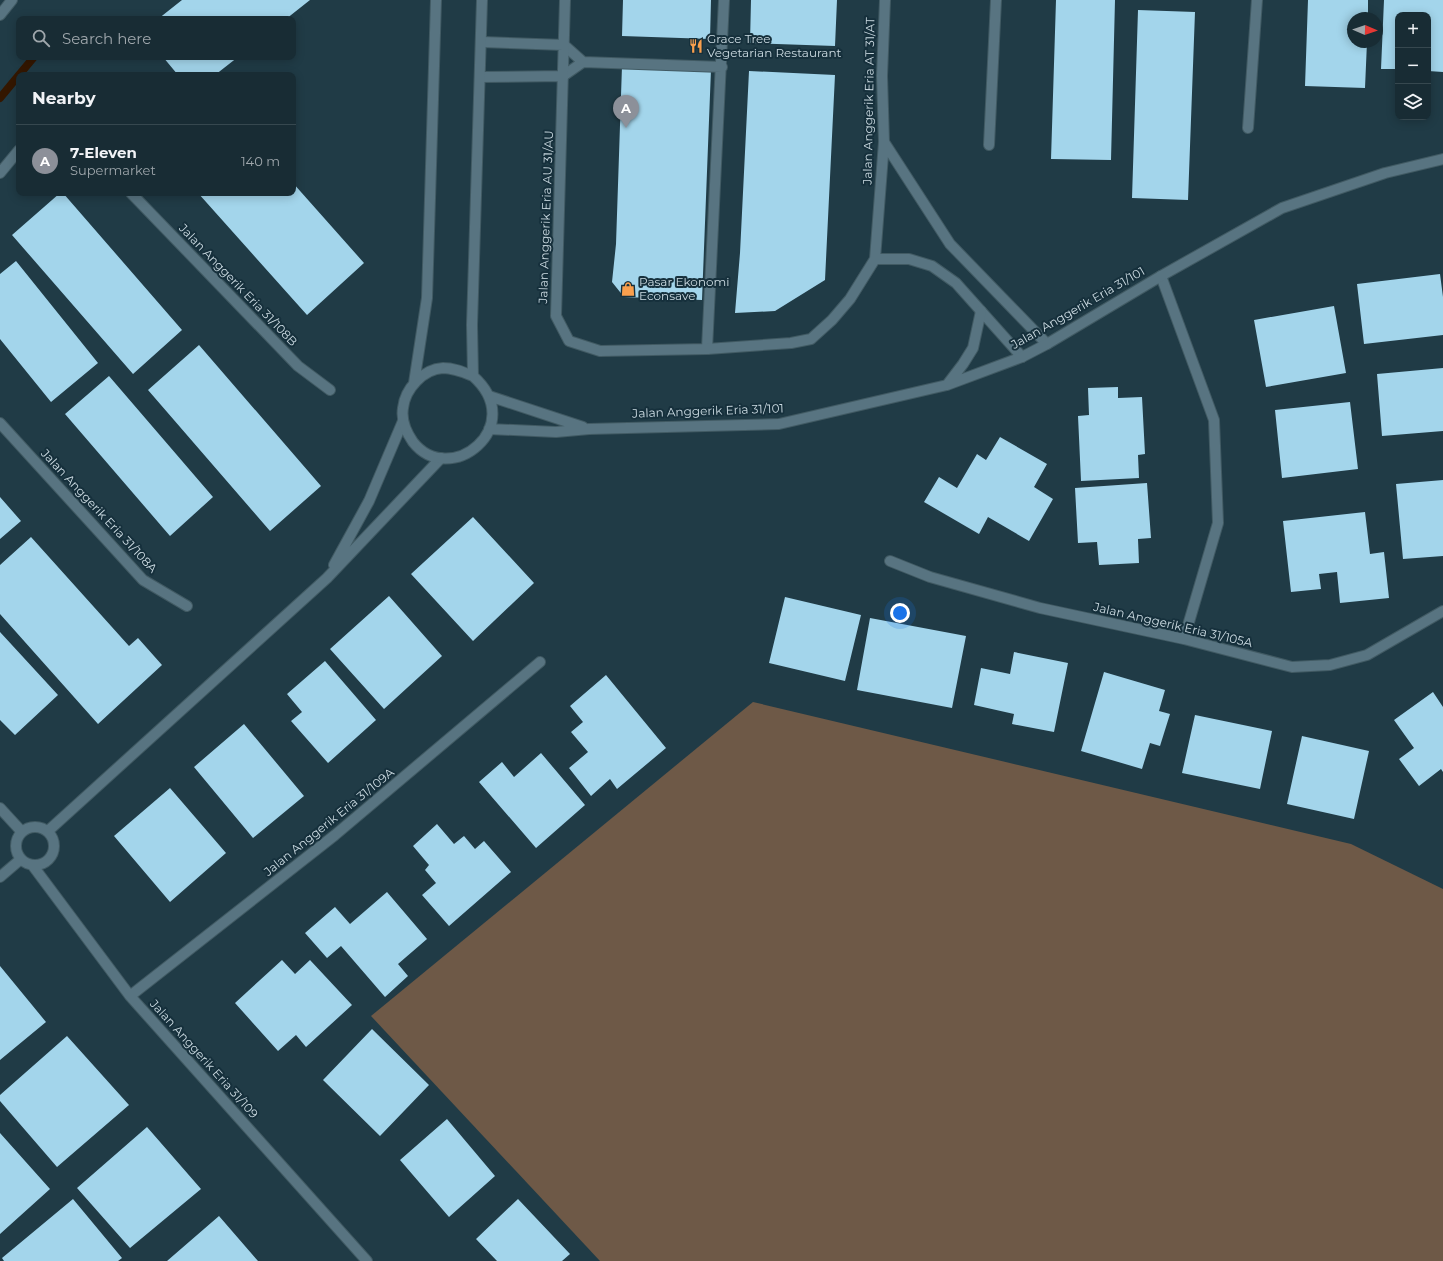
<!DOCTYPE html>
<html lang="en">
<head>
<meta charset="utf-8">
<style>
  body { margin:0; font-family:Montserrat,sans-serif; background:#21343c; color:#f1f3f6 }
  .controls { position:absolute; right:12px; top:12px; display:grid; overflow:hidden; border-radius:8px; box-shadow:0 2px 10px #0003 }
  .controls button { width:36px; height:36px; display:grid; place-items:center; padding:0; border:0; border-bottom:1px solid #36484f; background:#182c34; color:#f1f3f6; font:20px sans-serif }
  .compass { position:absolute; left:1347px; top:12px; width:36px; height:36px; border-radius:50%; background:#182c34; box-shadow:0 2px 10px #0003; rotate:92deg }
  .you { position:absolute; left:900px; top:613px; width:14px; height:14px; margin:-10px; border:3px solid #fff; border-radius:50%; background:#1a73e8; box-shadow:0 0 0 6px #1a73e833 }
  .badge { display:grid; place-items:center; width:26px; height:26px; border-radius:50%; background:#8c9099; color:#fff; font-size:13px; font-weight:700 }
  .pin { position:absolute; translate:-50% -33px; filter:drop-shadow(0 1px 2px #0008) }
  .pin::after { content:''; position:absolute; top:21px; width:14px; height:12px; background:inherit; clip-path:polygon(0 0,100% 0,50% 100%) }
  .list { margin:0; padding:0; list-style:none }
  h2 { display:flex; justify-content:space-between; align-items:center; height:52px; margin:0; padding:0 16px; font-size:17px }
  h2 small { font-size:13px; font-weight:400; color:#9fa7ac }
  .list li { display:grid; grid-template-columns:26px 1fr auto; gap:12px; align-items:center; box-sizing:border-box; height:72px; padding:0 16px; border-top:1px solid #36484f }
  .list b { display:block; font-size:15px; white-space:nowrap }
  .list p { margin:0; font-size:13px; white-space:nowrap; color:#9fa7ac }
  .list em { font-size:13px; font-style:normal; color:#9fa7ac }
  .icon { flex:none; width:22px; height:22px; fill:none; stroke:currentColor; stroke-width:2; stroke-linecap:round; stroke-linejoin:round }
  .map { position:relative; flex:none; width:1443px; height:1261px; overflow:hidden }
  .search { position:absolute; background:#182c34; box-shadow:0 2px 10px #0003; left:16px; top:16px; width:280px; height:44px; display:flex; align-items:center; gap:10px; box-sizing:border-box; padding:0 14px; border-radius:8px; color:#9fa7ac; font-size:15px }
  .panel { position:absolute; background:#182c34; box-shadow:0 2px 10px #0003; left:16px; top:72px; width:280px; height:124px; border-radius:8px }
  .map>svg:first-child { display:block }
  .green { fill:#6e5947 }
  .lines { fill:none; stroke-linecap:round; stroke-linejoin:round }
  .stream { stroke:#341700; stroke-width:8 }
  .building { fill:#a3d5eb }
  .lane-casing { stroke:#415a63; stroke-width:12 }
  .street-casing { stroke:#415a63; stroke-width:12 }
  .secondary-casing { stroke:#415a63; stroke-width:12 }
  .lane { stroke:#587481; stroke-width:10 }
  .street { stroke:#587481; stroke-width:10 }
  .secondary { stroke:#587481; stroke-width:10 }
  .labels { text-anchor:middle; stroke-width:4; stroke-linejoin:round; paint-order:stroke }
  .poi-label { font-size:12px; fill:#ccdbe2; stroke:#16303c; text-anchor:start }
  .street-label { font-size:12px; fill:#ccdbe2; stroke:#16303c }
</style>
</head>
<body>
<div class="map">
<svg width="1443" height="1261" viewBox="0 0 1443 1261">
  <rect width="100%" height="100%" fill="#203b46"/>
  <!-- green -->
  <path class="green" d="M753,702L1351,844L1443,889V1261H600L371,1016Z"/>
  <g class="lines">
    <!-- stream -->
    <path class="stream" d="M19,75L34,57
      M0,98L19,75"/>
  </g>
  <!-- building -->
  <path class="building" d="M182,0H310L286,19H158Z
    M623,0H711L710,39L622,36Z
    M751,0H837L835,46L750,43Z
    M1056,0H1115L1111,160L1051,159Z
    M1308,0H1368V18H1353V42H1367L1365,88L1305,86Z
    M1384,0H1443V72L1428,71V15H1398V69H1381Z
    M1138,10L1195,12L1188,200L1132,198Z
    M163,57H238L215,75H178Z
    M622,66L711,69L702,300L624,297L612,282L616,244Z
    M749,71L835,75L825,280L775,311L735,313L740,253Z
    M293,183L364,263L307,315L198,193H293Z
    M60,193H63L182,330L133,374L12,235Z
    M16,261L98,363L51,402L0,339V274Z
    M1440,274L1443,297V335L1364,344L1357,284Z
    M1334,306L1346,373L1266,387L1254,320Z
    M199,345L321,486L270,531L148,390Z
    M1443,368V431L1382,436L1377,374Z
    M109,376L213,497L170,536L65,414Z
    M1118,387V398L1142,397L1145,454L1138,455L1139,478L1081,481L1078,416L1089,415L1088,388Z
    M1350,402L1358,469L1282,478L1275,410Z
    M1000,437L1047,464L1034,487L1053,499L1029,541L988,517L979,534L924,502L939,477L957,488L977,454L986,460Z
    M1443,480V556L1403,559L1396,484Z
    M1147,483L1151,538L1138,539L1139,563L1099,565L1097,542L1078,543L1075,488Z
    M0,497L21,521L0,539Z
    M1365,512L1370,554L1384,552L1389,598L1340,603L1337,572L1319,574L1321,589L1291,592L1283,521Z
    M473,517L534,583L473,641L411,574Z
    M31,537L129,646L138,638L162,665L98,724L0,614V565Z
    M389,596L442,656L384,709L330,649Z
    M785,597L861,615L845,681L769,663Z
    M870,618L966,636L952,708L857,690Z
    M0,632L58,695L15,735L0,720Z
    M1014,652L1068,663L1054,732L1012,724L1014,714L974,705L981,668L1010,674Z
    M325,661L376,720L328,763L291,721L302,712L287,694Z
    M1104,672L1165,690L1159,711L1170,714L1160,746L1150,743L1142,769L1081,751Z
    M606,675L666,748L617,789L610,779L591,796L569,768L588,752L571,732L583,722L570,706Z
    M1433,692L1443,707V772L1441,769L1419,786L1399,759L1414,748L1394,720Z
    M1195,715L1272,731L1260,789L1182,773Z
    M244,724L304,796L253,838L194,767Z
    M1302,736L1369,751L1354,819L1287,804Z
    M541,753L585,805L536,848L479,782L502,762L514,777Z
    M170,788L226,853L170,902L114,836Z
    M437,824L454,844L464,836L475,849L484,841L511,872L449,926L422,895L436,883L425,870L429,865L413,846Z
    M387,892L427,939L398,964L408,976L385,997L341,946L327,958L305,933L335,907L350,924Z
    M282,960L295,974L310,960L352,1005L306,1047L296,1035L278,1051L235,1003Z
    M0,966L46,1022L0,1060Z
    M372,1029L429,1085L380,1136L323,1080Z
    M67,1036L129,1105L57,1167L0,1101V1095Z
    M447,1119L495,1176L449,1217L400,1160Z
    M147,1127L201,1189L130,1248L77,1188Z
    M0,1133L50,1189L0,1234Z
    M73,1199L122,1258L118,1261H4L2,1258Z
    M518,1199L570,1254L562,1261H497L476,1239Z
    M219,1216L258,1261H167Z"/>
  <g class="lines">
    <defs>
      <path id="lane" d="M564,45L583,62
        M563,76L583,62L722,67
        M707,349L724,0"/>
      <path id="street" d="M565,0L556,316L569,341L600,351L707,349L791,343L811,339L832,320L850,299L875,259L884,142L882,76L885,0
        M482,42L564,45
        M480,77L563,76
        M1248,128L1257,0
        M884,142L950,244L1047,344
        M989,145L996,0
        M0,173L19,150
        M131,193L298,366L330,390
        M875,259H909L932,266L956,283L1022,357
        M1161,276L1214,420L1218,523L1184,639
        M0,423L143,580L187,606
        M890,561L930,577L1040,608L1184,639L1292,667L1330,665L1367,655L1443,611
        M334,565L369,501L403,421
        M0,808L22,832
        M16 846a19 19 0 1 1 38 0a19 19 0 1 1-38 0Z
        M48,831L327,578L441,458
        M33,866L130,996L367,1261
        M0,877L21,859
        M130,996L335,835L540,662"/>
      <path id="secondary" d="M0,15L12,0
        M473,376C463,372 454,368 443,368C423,369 405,389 403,408C401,420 406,432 413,442C450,489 529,426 473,376L472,325L482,0
        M414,383L427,298L436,0
        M947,385L963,364L973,348L981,311
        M489,396L583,427
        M489,429L556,432L589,429L779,424L947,385L1022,357L1047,344L1161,276L1282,208L1385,173L1443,159"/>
    </defs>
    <!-- lane casing -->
    <use href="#lane" class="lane-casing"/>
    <!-- street casing -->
    <use href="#street" class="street-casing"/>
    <!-- secondary casing -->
    <use href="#secondary" class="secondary-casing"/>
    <!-- lane -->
    <use href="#lane" class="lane"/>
    <!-- street -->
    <use href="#street" class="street"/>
    <!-- secondary -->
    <use href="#secondary" class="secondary"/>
  </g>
  <!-- icons -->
  <defs>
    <symbol id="restaurant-bare" viewBox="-9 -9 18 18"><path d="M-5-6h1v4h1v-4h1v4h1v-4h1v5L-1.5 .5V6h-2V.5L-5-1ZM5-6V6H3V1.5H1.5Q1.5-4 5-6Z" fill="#f99f4d" stroke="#16303c" stroke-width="2.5" paint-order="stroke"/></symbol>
    <symbol id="shop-bare" viewBox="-9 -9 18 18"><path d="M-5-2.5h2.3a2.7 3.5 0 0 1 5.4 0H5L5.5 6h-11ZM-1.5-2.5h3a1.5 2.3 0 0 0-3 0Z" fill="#f99f4d" stroke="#16303c" stroke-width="2.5" paint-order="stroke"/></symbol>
  </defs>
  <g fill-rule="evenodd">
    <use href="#restaurant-bare" x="686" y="36" width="20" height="20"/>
    <use href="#shop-bare" x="618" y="279" width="20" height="20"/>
  </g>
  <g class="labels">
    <!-- poi labels -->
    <g class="poi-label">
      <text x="707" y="43">Grace Tree<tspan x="707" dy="14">Vegetarian Restaurant</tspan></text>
      <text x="639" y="286">Pasar Ekonomi<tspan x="639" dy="14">Econsave</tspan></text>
    </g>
    <!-- street labels -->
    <g class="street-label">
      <text transform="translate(869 101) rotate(-89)" y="4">Jalan Anggerik Eria AT 31/AT</text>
      <text transform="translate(546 217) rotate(-88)" y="4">Jalan Anggerik Eria AU 31/AU</text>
      <text transform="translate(238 285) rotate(46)" y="4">Jalan Anggerik Eria 31/108B</text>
      <text transform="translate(1078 308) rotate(-30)" y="4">Jalan Anggerik Eria 31/101</text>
      <text transform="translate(708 411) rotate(-2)" y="4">Jalan Anggerik Eria 31/101</text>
      <text transform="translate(99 511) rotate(47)" y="4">Jalan Anggerik Eria 31/108A</text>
      <text transform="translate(1173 625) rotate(13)" y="4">Jalan Anggerik Eria 31/105A</text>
      <text transform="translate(329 822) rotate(-39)" y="4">Jalan Anggerik Eria 31/109A</text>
      <text transform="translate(204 1059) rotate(48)" y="4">Jalan Anggerik Eria 31/109</text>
    </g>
  </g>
</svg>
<div class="controls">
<button>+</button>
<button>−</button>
<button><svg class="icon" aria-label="layers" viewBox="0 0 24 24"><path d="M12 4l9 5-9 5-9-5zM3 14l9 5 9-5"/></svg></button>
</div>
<svg class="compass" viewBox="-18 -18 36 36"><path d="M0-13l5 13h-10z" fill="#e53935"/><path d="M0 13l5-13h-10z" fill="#9fa7ac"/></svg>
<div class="you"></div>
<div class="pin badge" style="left:626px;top:128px">A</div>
<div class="search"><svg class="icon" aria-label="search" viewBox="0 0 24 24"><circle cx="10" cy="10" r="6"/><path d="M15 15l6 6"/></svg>Search here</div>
<section class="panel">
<h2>Nearby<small></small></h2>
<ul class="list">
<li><span class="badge">A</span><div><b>7-Eleven</b><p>Supermarket</p></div><em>140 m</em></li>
</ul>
</section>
</div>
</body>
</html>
